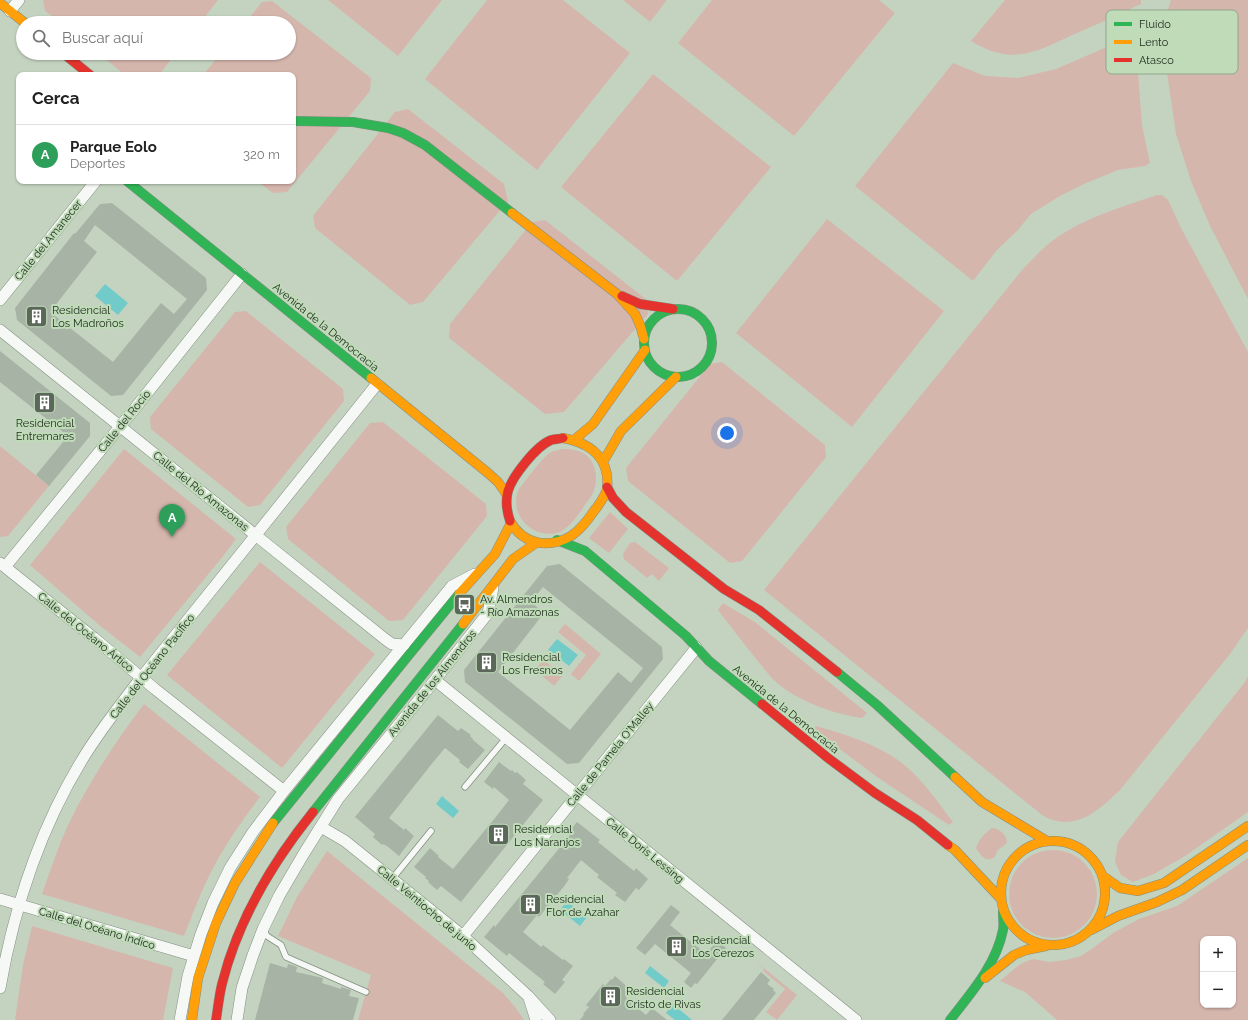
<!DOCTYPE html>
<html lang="es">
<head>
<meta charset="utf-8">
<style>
  body { margin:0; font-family:Raleway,sans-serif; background:#f2f2f2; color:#222 }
  .controls { position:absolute; right:12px; bottom:12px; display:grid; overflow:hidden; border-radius:8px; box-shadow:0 1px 3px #0004 }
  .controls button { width:36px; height:36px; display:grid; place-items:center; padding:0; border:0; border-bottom:1px solid #e0e0e0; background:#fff; color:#222; font:20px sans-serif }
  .you { position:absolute; left:727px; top:433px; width:14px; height:14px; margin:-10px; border:3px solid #fff; border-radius:50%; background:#1a73e8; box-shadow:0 0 0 6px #1a73e833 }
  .badge { display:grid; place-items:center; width:26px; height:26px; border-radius:50%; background:#111827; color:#fff; font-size:13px; font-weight:700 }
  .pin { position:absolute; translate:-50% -33px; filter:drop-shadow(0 1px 2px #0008) }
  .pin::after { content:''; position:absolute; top:21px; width:14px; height:12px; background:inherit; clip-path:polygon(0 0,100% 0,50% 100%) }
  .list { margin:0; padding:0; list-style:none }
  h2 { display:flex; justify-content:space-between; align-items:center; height:52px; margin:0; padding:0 16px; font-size:17px }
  h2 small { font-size:13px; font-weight:400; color:#767676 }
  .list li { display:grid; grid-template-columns:26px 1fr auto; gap:12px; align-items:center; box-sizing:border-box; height:60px; padding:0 16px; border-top:1px solid #e0e0e0 }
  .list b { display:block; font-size:15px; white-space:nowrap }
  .list p { margin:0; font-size:13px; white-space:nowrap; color:#767676 }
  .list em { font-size:13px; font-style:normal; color:#767676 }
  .icon { flex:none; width:22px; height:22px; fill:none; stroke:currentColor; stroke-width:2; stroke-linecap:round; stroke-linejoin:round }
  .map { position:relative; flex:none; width:1248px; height:1020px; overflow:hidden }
  .search { position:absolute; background:#fff; box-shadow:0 1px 3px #0004; left:16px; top:16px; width:280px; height:44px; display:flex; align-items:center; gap:10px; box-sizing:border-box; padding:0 14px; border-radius:22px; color:#767676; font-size:15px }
  .panel { position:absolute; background:#fff; box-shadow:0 1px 3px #0004; left:16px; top:72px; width:280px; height:112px; border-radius:8px }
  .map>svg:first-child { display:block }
  .green { fill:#d5b6ad; fill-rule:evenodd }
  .water { fill:#71cbc9 }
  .building { fill:#a7b3a4; fill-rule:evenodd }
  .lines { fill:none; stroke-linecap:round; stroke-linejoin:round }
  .lane-casing { stroke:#848f81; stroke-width:7 }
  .street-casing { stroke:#848f81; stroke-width:12 }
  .fast-casing { stroke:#848f81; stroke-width:10 }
  .slow-casing { stroke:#848f81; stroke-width:10 }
  .jam-casing { stroke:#848f81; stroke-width:10 }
  .lane { stroke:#f6f8f6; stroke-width:5.5 }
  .street { stroke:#f6f8f6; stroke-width:11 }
  .fast { stroke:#30b455; stroke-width:9 }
  .slow { stroke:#ff9f0a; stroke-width:9 }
  .jam { stroke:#e5322d; stroke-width:9 }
  .labels { text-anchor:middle; stroke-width:4; stroke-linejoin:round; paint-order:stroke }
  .street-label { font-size:11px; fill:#232e21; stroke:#bfdbb8 }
  .poi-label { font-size:11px; fill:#232e21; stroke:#bfdbb8; text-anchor:start }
  .key { fill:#bfdbb8; stroke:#90a78b; stroke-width:1 }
  .key-label { font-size:11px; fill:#232e21 }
</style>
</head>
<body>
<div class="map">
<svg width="1248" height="1020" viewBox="0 0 1248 1020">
  <rect width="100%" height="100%" fill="#c4d3c0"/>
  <!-- green -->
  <path class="green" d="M43,0H218L200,23H61L45,11Z
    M328,0H442L398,56Z
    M487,0H563L630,53L537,170L425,79Z
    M623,0H667L650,22Z
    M712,0H879L895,13L794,136L678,43Z
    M1005,0H1141V4C1117,15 1094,26 1070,36C1055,43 1039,52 1021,54C1003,57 986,50 971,41Z
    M1171,0H1248V299L1210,226L1191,181L1176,134L1166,66L1168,9Z
    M272,1L371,78L370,91L287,192L273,193L257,181H293V75H203L221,53H289V23H245L262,2Z
    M1130,37L1136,46L1142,125L1150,163L1145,166L1118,170L1084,184L1060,196L1031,214L1017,231L996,251L973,281L855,186L953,63L985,76L1018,78L1056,69Z
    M98,53H176L159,75H125Z
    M653,74L771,167L677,281L561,187Z
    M408,109L504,184L508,201L423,302L410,305L315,228L313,216L395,112Z
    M1157,195H1162L1168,200L1181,228L1248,352V628L1230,654L1120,790C1101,808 1079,830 1050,819C1043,817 1038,811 1032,807L764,590L1022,270C1030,262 1038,253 1046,246C1078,219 1119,208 1157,195Z
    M827,219L944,311L852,427L736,333Z
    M545,220L647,300L648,314L564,412L545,414L449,338L450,324L532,222Z
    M246,311L343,389L344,401L260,505L248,507L151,429L150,417L235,312Z
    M722,362L825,445L826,457L742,561L730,563L628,481L626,468L710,364Z
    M383,422L486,504L487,516L403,620L389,621L288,539L286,527L370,423Z
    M0,446L49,486L8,536L0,537Z
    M124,449L236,539L220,560L140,657L99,625L30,565Z
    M566,449C584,450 594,457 596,476C596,481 596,485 594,490C592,497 586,502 583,508C577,517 567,530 557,533C553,534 546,534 542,533C524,529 511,510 518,491C520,487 542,459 546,456C551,451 559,449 566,449Z
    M610,512L628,529L609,553L589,538Z
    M635,542L669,568L659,581L652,574L647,578L624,559L623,554L630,543Z
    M260,562L375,654L282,768L167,675Z
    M723,603L755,622L867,713L862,718C833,714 797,701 775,681C770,677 766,671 761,665C746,647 732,628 718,610Z
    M565,624L601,654L579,681L571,674L586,655L558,632Z
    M543,660L563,675L554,686L535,670Z
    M1248,676V812L1185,856L1154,874L1133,882L1121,875L1115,862L1118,842L1245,682Z
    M144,704L260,797C241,822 223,848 209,876C199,896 192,916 184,936L42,894C50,871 58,847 68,825C89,782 115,742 144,704Z
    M816,726C841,733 867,741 890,755C916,770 935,798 953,822L949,825L877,777L813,729Z
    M992,828C1000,829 1006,834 1007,842C1005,846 1001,847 998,850C996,853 996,857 993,858C985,863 979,853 976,848C979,839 984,834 992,828Z
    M1009 894a44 44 0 1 1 88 0a44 44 0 1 1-88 0Z
    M327,851L503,993L515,1007L524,1020H358L371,975L278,936L297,897Z
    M1248,858V1020H1057L1025,992L1000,981L1019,965L1025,962L1033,959L1050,962L1066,960L1081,956L1093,948L1113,933L1139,919L1177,906ZM1203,939H1233V1005H1203Z
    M32,926L173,968L163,1020H15L23,965Z
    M754,960L797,995L777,1020L766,1012L785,989L763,971L764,969Z"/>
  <!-- water -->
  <path class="water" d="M105,284L128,303L118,315L95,296Z
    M557,639L578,655L569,666L548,650Z
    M442,796L459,811L453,818L436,804Z
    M567,901L587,917L580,926L560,910Z
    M650,966L669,981L664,988L645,973Z
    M673,1004L692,1020H675L666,1013Z"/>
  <!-- building -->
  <path class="building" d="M112,203L206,278L207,290L123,395L111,396L17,320L15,308L74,233L75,234L100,204ZM95,225L187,299L174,314L161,303L113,362L50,312L97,252L84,241Z
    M0,351L90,423V436L49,486L36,475L68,436L0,382Z
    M560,564L662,647L663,659L579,763L567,764L465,682L464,670L547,566ZM543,587L643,668L631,683L618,672L570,730L498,672L544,613L531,602Z
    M438,715L458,731L461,728L471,735L470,736L473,739V740L485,750L468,769L459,762L460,760L445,748L430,766L389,818L404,830L405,828L414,836L399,856L387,846L383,844L382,845L373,837L375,834L355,817Z
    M499,762L511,771L512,770L515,773L517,772L526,780L523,784L543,800L461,902L441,886L437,890L428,882L429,881L425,878L426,877L414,867L430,848L439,856L438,857L453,869L495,818L509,800L494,787L493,789L484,782Z
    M577,822L600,840L598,842L634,871L636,868L648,879L639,890L636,888L625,902L615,895L617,893L597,877L599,875L581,860L567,878L569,879L565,885L539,917L537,915L523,932L541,947L543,945L563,960L564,959L573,966L562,980L565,982L555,994L543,984L545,982L509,953L507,956L484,937L494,925L495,927L570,835L568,833Z
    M671,905L680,912L670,925L706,954L717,941L726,948L697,984L695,983L691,988L684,982L691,973L655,944L645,955L636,948Z
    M270,963L287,968L288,964L295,966L297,967L296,972L323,978L322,983L341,989V987L351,990L349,996L359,998L353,1020H255Z
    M761,972L770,980L767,984L774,989L773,990L776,993L763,1009L754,1020H722Z
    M615,976L632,991L626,998L646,1015L652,1008L667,1020H580L584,1015L583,1014L589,1007L586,1005L603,984L605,986L611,979L612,980Z"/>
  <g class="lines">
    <defs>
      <path id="lane" d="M465,787L506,738
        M392,879L431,831
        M263,929L267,936L281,945L286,957L366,992"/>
      <path id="street" d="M10,11L19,0
        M0,300L96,181
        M0,330L385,639L392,644L404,645
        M0,563L94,638L155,689L284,791
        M5,567L132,412L242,274
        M435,680L856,1020
        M321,827L345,841L463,936L528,996L550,1020
        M0,899L194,956
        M463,936L693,652L696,647
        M0,988C14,908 40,829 82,760C98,733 118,708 137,683L377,384
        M529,998L536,1020
        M180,1020L188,976L201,934L213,903L230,868L253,832L284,791L452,586L475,574
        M237,1020L242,988L253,955L263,929L279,896L303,855L338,799L435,680L488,613L493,588"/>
      <path id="fast" d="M293,121L353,122L388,128L403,133L425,145L512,213
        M127,181L371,378
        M644 343a34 34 0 1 1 68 0a34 34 0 1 1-68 0Z
        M557,540L585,551L686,636L709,661L762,704
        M837,672L877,705L955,777
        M313,812L463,624
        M273,823L408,656L459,594
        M950,1020C971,993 996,965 1003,930C1004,924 1003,918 1003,912"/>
      <path id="slow" d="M0,3L25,23
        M512,213L617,294L635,314L640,325L644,339
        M371,378L488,473L498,482L507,495
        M574,440L593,424L645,350
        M603,462L621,431L676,377
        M510,521C523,545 549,549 571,536C580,530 588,520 594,511C599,505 604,497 607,490C608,485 607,479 607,475C603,451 584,442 563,438
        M459,594L495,554L511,523
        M463,624L513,559L536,543
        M955,777L982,802L1047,841
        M1001 893a52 52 0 1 1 104 0a52 52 0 1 1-104 0Z
        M948,845L955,850L1000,898
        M1103,876L1120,888L1138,891L1164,883L1248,826
        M1091,930L1118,916L1157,902L1182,890L1248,845
        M985,978L1014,955L1026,950L1046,946
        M192,1020L198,978L216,923L235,883L273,823"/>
      <path id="jam" d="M63,53L90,75
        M622,296L640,304L673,309
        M607,487L613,498L626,512L724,589L759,610L837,672
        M510,521C507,512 505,502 508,491C512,477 536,446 551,440C555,439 559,439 563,438
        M762,704L828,758L875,793L917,820L948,845
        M216,1020C218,1008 219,996 222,984C238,919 272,863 313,812"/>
    </defs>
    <!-- lane casing -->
    <use href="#lane" class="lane-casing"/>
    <!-- street casing -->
    <use href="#street" class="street-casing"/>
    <!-- fast casing -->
    <use href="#fast" class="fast-casing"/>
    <!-- slow casing -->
    <use href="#slow" class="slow-casing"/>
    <!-- jam casing -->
    <use href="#jam" class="jam-casing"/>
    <!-- lane -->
    <use href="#lane" class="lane"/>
    <!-- street -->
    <use href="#street" class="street"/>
    <!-- fast -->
    <use href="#fast" class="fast"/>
    <!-- slow -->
    <use href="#slow" class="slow"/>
    <!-- jam -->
    <use href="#jam" class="jam"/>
  </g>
  <!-- icons -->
  <defs>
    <symbol id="building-square" viewBox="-11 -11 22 22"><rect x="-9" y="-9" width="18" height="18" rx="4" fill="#5b6859" stroke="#bfdbb8"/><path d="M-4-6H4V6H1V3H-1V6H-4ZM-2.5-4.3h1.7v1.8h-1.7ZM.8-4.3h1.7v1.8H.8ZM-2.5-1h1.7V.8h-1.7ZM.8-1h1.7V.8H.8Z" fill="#fff"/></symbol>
    <symbol id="bus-square" viewBox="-11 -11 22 22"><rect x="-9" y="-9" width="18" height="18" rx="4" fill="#5b6859" stroke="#bfdbb8"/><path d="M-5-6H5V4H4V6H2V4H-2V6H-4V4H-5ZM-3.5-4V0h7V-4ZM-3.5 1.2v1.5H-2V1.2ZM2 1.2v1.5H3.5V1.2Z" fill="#fff"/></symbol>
  </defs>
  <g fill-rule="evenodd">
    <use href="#building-square" x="24" y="304" width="25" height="25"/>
    <use href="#building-square" x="32" y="390" width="25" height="25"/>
    <use href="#bus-square" x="452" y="592" width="25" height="25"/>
    <use href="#building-square" x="474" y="650" width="25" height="25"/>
    <use href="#building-square" x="486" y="822" width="25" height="25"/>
    <use href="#building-square" x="518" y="892" width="25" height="25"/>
    <use href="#building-square" x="664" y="934" width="25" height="25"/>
    <use href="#building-square" x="598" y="984" width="25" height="25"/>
  </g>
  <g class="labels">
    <!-- street labels -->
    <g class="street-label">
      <text transform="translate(48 240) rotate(-51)" y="4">Calle del Amanecer</text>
      <text transform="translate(326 327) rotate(39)" y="4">Avenida de la Democracia</text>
      <text transform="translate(124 421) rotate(-51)" y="4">Calle del Rocío</text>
      <text transform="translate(201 491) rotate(39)" y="4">Calle del Río Amazonas</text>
      <text transform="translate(86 632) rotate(39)" y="4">Calle del Océano Ártico</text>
      <text transform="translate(152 666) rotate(-52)" y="4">Calle del Océano Pacífico</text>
      <text transform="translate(432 683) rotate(-51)" y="4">Avenida de los Almendros</text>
      <text transform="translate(786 709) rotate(39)" y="4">Avenida de la Democracia</text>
      <text transform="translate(610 754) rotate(-51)" y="4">Calle de Pamela O'Malley</text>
      <text transform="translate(645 850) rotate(39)" y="4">Calle Doris Lessing</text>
      <text transform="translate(427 908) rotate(40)" y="4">Calle Veintiocho de junio</text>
      <text transform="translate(97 928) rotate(17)" y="4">Calle del Océano Índico</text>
    </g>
    <!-- poi labels -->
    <g class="poi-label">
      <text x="52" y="314">Residencial<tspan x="52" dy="13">Los Madroños</tspan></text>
      <text x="45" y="427" text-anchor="middle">Residencial<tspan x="45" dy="13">Entremares</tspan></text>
      <text x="480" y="603">Av. Almendros<tspan x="480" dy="13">- Río Amazonas</tspan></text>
      <text x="502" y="661">Residencial<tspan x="502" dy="13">Los Fresnos</tspan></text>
      <text x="514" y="833">Residencial<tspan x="514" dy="13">Los Naranjos</tspan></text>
      <text x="546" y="903">Residencial<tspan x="546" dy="13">Flor de Azahar</tspan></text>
      <text x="692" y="944">Residencial<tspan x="692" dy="13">Los Cerezos</tspan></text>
      <text x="626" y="995">Residencial<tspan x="626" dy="13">Cristo de Rivas</tspan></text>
    </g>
  </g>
  <!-- legend -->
  <rect x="1106" y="10" width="132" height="64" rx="6" class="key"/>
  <rect x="1114" y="22" width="18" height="4" fill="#30b455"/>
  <rect x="1114" y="40" width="18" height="4" fill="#ff9f0a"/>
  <rect x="1114" y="58" width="18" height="4" fill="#e5322d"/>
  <g class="key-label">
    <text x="1139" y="28">Fluido</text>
    <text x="1139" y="46">Lento</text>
    <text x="1139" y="64">Atasco</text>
  </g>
</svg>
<div class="controls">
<button>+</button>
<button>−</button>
</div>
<div class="you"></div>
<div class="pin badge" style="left:172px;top:537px;background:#2e9e5b">A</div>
<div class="search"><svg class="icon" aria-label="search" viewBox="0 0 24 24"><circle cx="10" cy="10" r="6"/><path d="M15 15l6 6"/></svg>Buscar aquí</div>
<section class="panel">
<h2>Cerca<small></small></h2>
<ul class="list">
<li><span class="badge" style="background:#2e9e5b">A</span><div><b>Parque Eolo</b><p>Deportes</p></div><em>320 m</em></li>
</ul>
</section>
</div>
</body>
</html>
